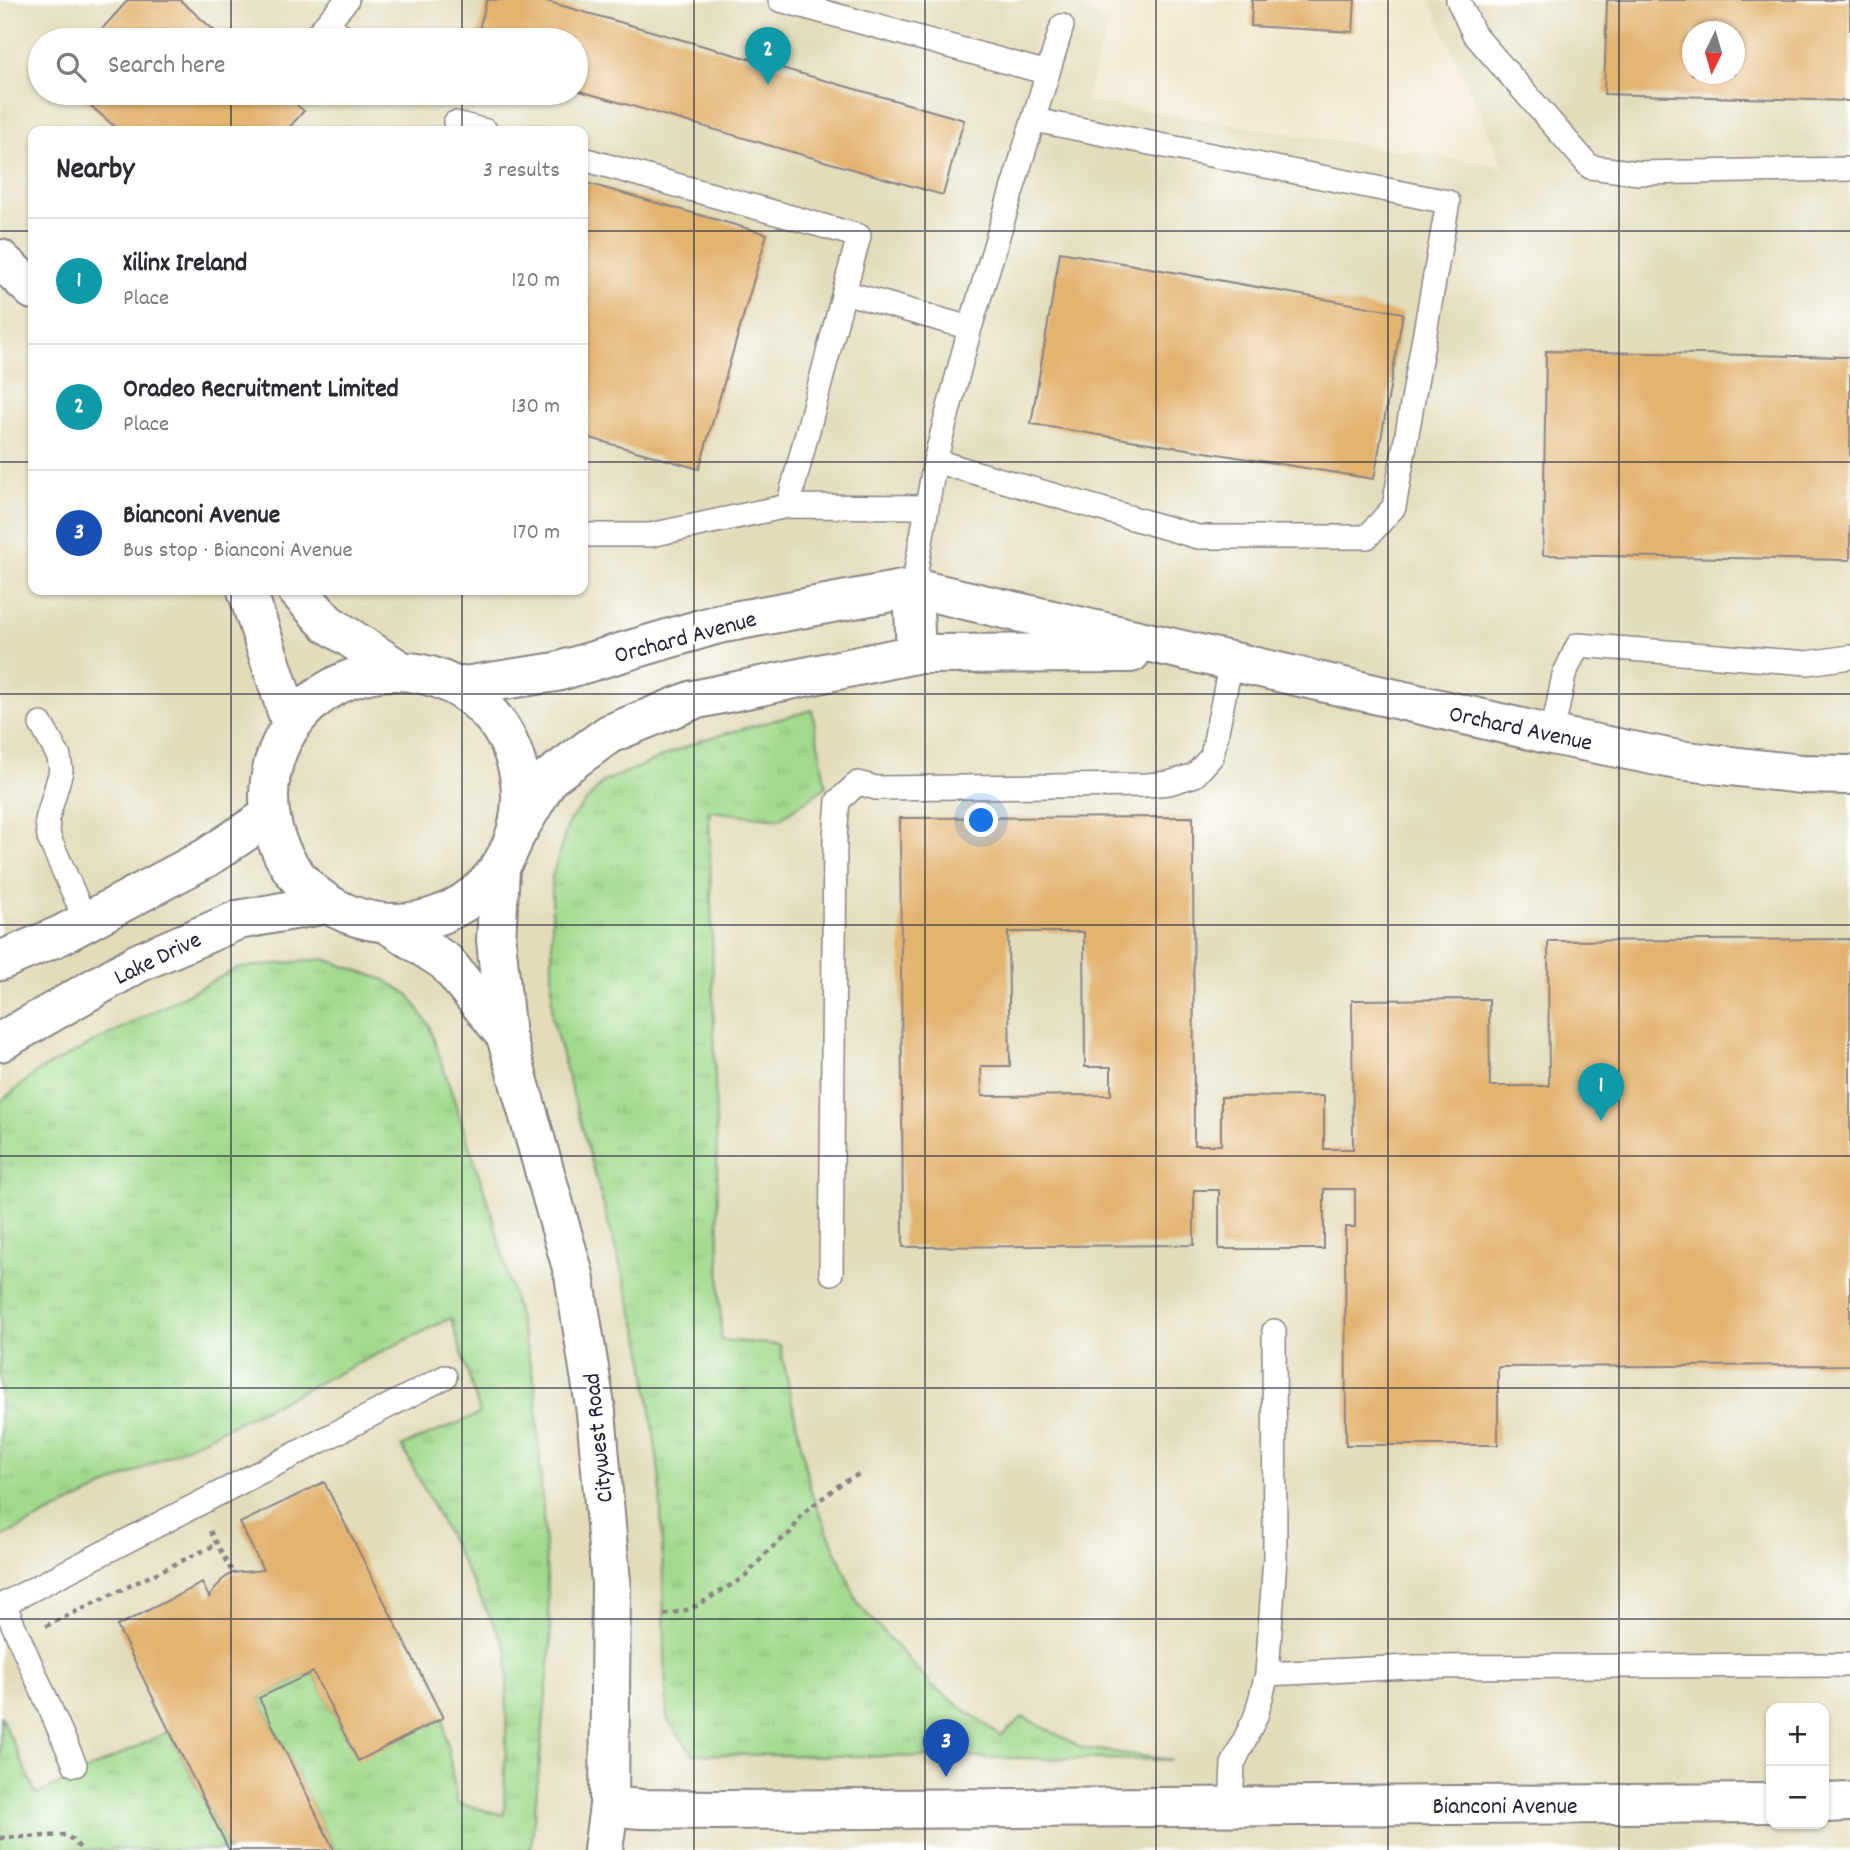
<!DOCTYPE html>
<html lang="en">
<head>
<meta charset="utf-8">
<style>
  body { margin:0; font-family:Dekko,sans-serif; background:#f2f2f3; color:#2b2b33 }
  .controls { position:absolute; right:21px; bottom:21px; display:grid; overflow:hidden; border-radius:14px; box-shadow:0 2px 5px #0004 }
  .controls button { width:63px; height:63px; display:grid; place-items:center; padding:0; border:0; border-bottom:2px solid #e1e1e2; background:#fff; color:#2b2b33; font:35px sans-serif }
  .compass { position:absolute; left:1682px; top:21px; width:63px; height:63px; border-radius:50%; background:#fff; box-shadow:0 2px 5px #0004; rotate:185deg }
  .you { position:absolute; left:982px; top:821px; width:24px; height:24px; margin:-18px; border:5px solid #fff; border-radius:50%; background:#1a73e8; box-shadow:0 0 0 10px #1a73e833 }
  .badge { display:grid; place-items:center; width:46px; height:46px; border-radius:50%; background:#0f766e; color:#fff; font-size:23px; font-weight:700 }
  .pin { position:absolute; translate:-50% -58px; filter:drop-shadow(0 2px 4px #0008) }
  .pin::after { content:''; position:absolute; top:37px; width:24px; height:21px; background:inherit; clip-path:polygon(0 0,100% 0,50% 100%) }
  .list { margin:0; padding:0; list-style:none }
  h2 { display:flex; justify-content:space-between; align-items:center; height:91px; margin:0; padding:0 28px; font-size:30px }
  h2 small { font-size:23px; font-weight:400; color:#7c7c81 }
  .list li { display:grid; grid-template-columns:46px 1fr auto; gap:21px; align-items:center; box-sizing:border-box; height:126px; padding:0 28px; border-top:2px solid #e1e1e2 }
  .list b { display:block; font-size:26px; white-space:nowrap }
  .list p { margin:0; font-size:23px; white-space:nowrap; color:#7c7c81 }
  .list em { font-size:23px; font-style:normal; color:#7c7c81 }
  .icon { flex:none; width:38px; height:38px; fill:none; stroke:currentColor; stroke-width:2; stroke-linecap:round; stroke-linejoin:round }
  .map { position:relative; flex:none; width:1850px; height:1850px; overflow:hidden }
  .search { position:absolute; background:#fff; box-shadow:0 2px 5px #0004; left:28px; top:28px; width:560px; height:77px; display:flex; align-items:center; gap:18px; box-sizing:border-box; padding:0 24px; border-radius:38px; color:#7c7c81; font-size:26px }
  .panel { position:absolute; background:#fff; box-shadow:0 2px 5px #0004; left:28px; top:126px; width:560px; height:469px; border-radius:14px }
  .map>svg:first-child { display:block }
  .built { fill:#e2dcba; fill-rule:evenodd }
  .grass { fill:url(#grass-tufts); stroke:#627e64; stroke-width:2 }
  .building { fill:#e3b370; fill-rule:evenodd }
  .lines { fill:none; stroke-linecap:round; stroke-linejoin:round }
  .service-casing { stroke:#8a8485; stroke-width:26 }
  .minor-casing { stroke:#8a8485; stroke-width:42 }
  .secondary-casing { stroke:#8a8485; stroke-width:42 }
  .path { stroke:#8a8485; stroke-width:4.5; stroke-dasharray:5 5; stroke-linecap:butt }
  .service { stroke:#fff; stroke-width:23 }
  .minor { stroke:#fff; stroke-width:38 }
  .secondary { stroke:#fff; stroke-width:38 }
  .grid { fill:none; stroke:#22223b; stroke-width:2; stroke-opacity:0.55 }
  .labels { text-anchor:middle; stroke-width:6; stroke-linejoin:round; paint-order:stroke }
  .street-label { font-size:24px; fill:#22223b; stroke:#fff }
</style>
</head>
<body>
<div class="map">
<svg width="1850" height="1850" viewBox="0 0 1850 1850">
  <defs>
    <pattern id="grass-tufts" width="24" height="20" patternUnits="userSpaceOnUse" patternTransform="scale(1.75)"><rect width="24" height="20" fill="#a1da8c"/><path d="M3 7l-1-3M5 7V3M7 7l1-3M15 17l-1-3M17 17v-4M19 17l1-3" fill="none" stroke="#8abb7a"/></pattern>
  </defs>
  <rect width="100%" height="100%" fill="#fff"/>
  <filter id="ink" filterUnits="userSpaceOnUse"><feTurbulence type="fractalNoise" baseFrequency=".0143" numOctaves="2"/><feDisplacementMap in="SourceGraphic" scale="14" xChannelSelector="R" yChannelSelector="G"/><feConvolveMatrix kernelMatrix="1 2 1 2 8 2 1 2 1" color-interpolation-filters="sRGB"/></filter>
  <filter id="wash" filterUnits="userSpaceOnUse"><feTurbulence type="fractalNoise" baseFrequency=".00686" numOctaves="4" result="noise"/><feDisplacementMap in="SourceGraphic" scale="28" xChannelSelector="R" yChannelSelector="G"/><feGaussianBlur stdDeviation="1.57" result="paint"/><feColorMatrix in="noise" values="0 0 0 0 0 0 0 0 0 0 0 0 0 0 0 0 0 1.4 0 .05"/><feComposite in="paint" operator="in"/></filter>
  <g filter="url(#wash)">
    <rect width="100%" height="100%" fill="#f3e7cf"/>
    <!-- built -->
    <path class="built" d="M0,0H1070L1108,25L1085,101L1504,167L1430,0H1850V1850H0ZM1692,32H1734V74H1692ZM40,40H576V93H40ZM33,131H583V590H33ZM1771,1708H1824V1824H1771Z"/>
    <!-- grass -->
    <path class="grass" d="M812,710L826,787L779,819L709,811L721,1340L780,1345L811,1492L858,1604L931,1685L1001,1736L1023,1717L1083,1748L1172,1760L693,1754L667,1719L660,1480L642,1345L552,1018V877L569,821L603,782L702,740Z
      M324,959L385,980L409,995L429,1025L493,1217L535,1383L551,1644L531,1850H334L259,1698L313,1672L358,1760L443,1718L457,1803L504,1815L508,1652L402,1446L480,1414L451,1318L0,1538V1102L38,1071L238,968Z
      M0,1715L37,1795L169,1731L229,1850H0Z"/>
    <g id="blocks">
      <!-- building -->
      <path class="building" d="M128,0H180L225,40H92Z
        M487,0H542L964,120L943,195L576,90V40H476Z
        M1252,0H1355L1353,32L1251,26Z
        M1607,0H1850V101L1604,94ZM1692,32H1734V74H1692Z
        M76,93H283L304,111L286,131H120Z
        M583,182L767,234L699,469L583,436Z
        M1060,252L1403,313L1374,479L1031,424Z
        M1546,351L1850,357V560L1543,555Z
        M1193,817L1194,1145H1221V1097L1324,1096V1149H1353L1352,1000L1489,999L1490,1086H1549L1548,941L1850,939V1365L1498,1367V1445H1346L1345,1227H1355V1189H1324V1249H1219V1190H1194V1245L903,1247L900,818ZM1008,932H1084L1085,1067H1111V1095L982,1096L981,1066H1010Z
        M324,1482L443,1718L358,1761L313,1672L259,1698L334,1850H229L117,1626L202,1583L209,1597L222,1580L232,1573L263,1570L240,1523Z"/>
    </g>
  </g>
  <g filter="url(#ink)">
    <use href="#blocks" fill-opacity="0" stroke="#8a8485" stroke-width="2"/>
    <g class="lines">
      <defs>
        <path id="service" d="M780,0L1048,73
          M1458,0L1474,34L1590,167L1639,173L1850,169
          M327,23L347,40
          M312,40L347,0
          M455,123L486,131
          M583,159L859,236L844,292L970,328
          M935,461L1198,537H1367L1394,507L1448,202L1034,120
          M788,506L844,292
          M583,535H650L788,506L927,507
          M913,588L935,461L970,328L1062,26
          M41,724L59,757L61,771L47,820L49,838L86,921
          M1552,735L1564,675L1578,645L1808,663L1850,657
          M831,1273L835,837L838,801L858,783L876,788L1148,785L1169,783L1195,775L1212,756L1231,661
          M4,1604L75,1765
          M0,1606L445,1377
          M1267,1674L1410,1667L1850,1665
          M1231,1806L1233,1764L1256,1716L1267,1674L1275,1558L1274,1331"/>
        <path id="minor" d="M913,588L916,654
          M458,687L556,672L718,624L913,588L1552,735L1678,760L1801,774L1850,775
          M516,834L549,778L609,734L693,700L916,654L1131,653
          M0,961L61,935L206,858L269,816
          M0,1042L138,963L238,920L327,904
          M1824,1803L1850,1802
          M609,1806L641,1809L715,1810L1771,1803"/>
        <path id="secondary" d="M0,259L33,290
          M247,590L291,724
          M297,590L327,623L398,669
          M269 797a126 126 0 1 1 252 0a126 126 0 1 1-252 0Z
          M500,869L496,940L506,1036L574,1275L596,1412L611,1582L609,1806L603,1850
          M386,923L446,962L506,1036"/>
      </defs>
      <!-- service casing -->
      <use href="#service" class="service-casing"/>
      <!-- minor casing -->
      <use href="#minor" class="minor-casing"/>
      <!-- secondary casing -->
      <use href="#secondary" class="secondary-casing"/>
      <!-- path -->
      <path class="path" d="M210,1531L231,1570
        M664,1615L691,1609L746,1576L769,1550L791,1532L803,1513L842,1483L861,1473
        M46,1626L217,1544
        M0,1838L67,1835L82,1850"/>
      <!-- service -->
      <use href="#service" class="service"/>
      <!-- minor -->
      <use href="#minor" class="minor"/>
      <!-- secondary -->
      <use href="#secondary" class="secondary"/>
    </g>
  </g>
  <!-- grid -->
  <path class="grid" d="M231,0V40M462,0V40M694,0V1850M925,0V1850M1156,0V1850M1388,0V1850M1619,0V1850M231,93V131M462,93V131M0,231H33M583,231H1850M0,462H33M583,462H1850M231,590V1850M462,590V1850M0,694H1850M0,925H1850M0,1156H1850M0,1388H1850M0,1619H1850"/>
  <g class="labels">
    <!-- street labels -->
    <g class="street-label">
      <text transform="translate(685 636) rotate(-15)" y="8">Orchard Avenue</text>
      <text transform="translate(1521 727) rotate(12)" y="8">Orchard Avenue</text>
      <text transform="translate(157 957) rotate(-26)" y="8">Lake Drive</text>
      <text transform="translate(597 1438) rotate(-96)" y="8">Citywest Road</text>
      <text x="1505" y="1813">Bianconi Avenue</text>
    </g>
  </g>
</svg>
<div class="controls">
<button>+</button>
<button>−</button>
</div>
<svg class="compass" viewBox="-18 -18 36 36"><path d="M0-13l5 13h-10z" fill="#e53935"/><path d="M0 13l5-13h-10z" fill="#7c7c81"/></svg>
<div class="you"></div>
<div class="pin badge" style="left:1601px;top:1121px;background:#0f9aa8">1</div>
<div class="pin badge" style="left:768px;top:85px;background:#0f9aa8">2</div>
<div class="pin badge" style="left:946px;top:1777px;background:#1a4fb4">3</div>
<div class="search"><svg class="icon" aria-label="search" viewBox="0 0 24 24"><circle cx="10" cy="10" r="6"/><path d="M15 15l6 6"/></svg>Search here</div>
<section class="panel">
<h2>Nearby<small>3 results</small></h2>
<ul class="list">
<li><span class="badge" style="background:#0f9aa8">1</span><div><b>Xilinx Ireland</b><p>Place</p></div><em>120 m</em></li>
<li><span class="badge" style="background:#0f9aa8">2</span><div><b>Oradeo Recruitment Limited</b><p>Place</p></div><em>130 m</em></li>
<li><span class="badge" style="background:#1a4fb4">3</span><div><b>Bianconi Avenue</b><p>Bus stop · Bianconi Avenue</p></div><em>170 m</em></li>
</ul>
</section>
</div>
</body>
</html>
